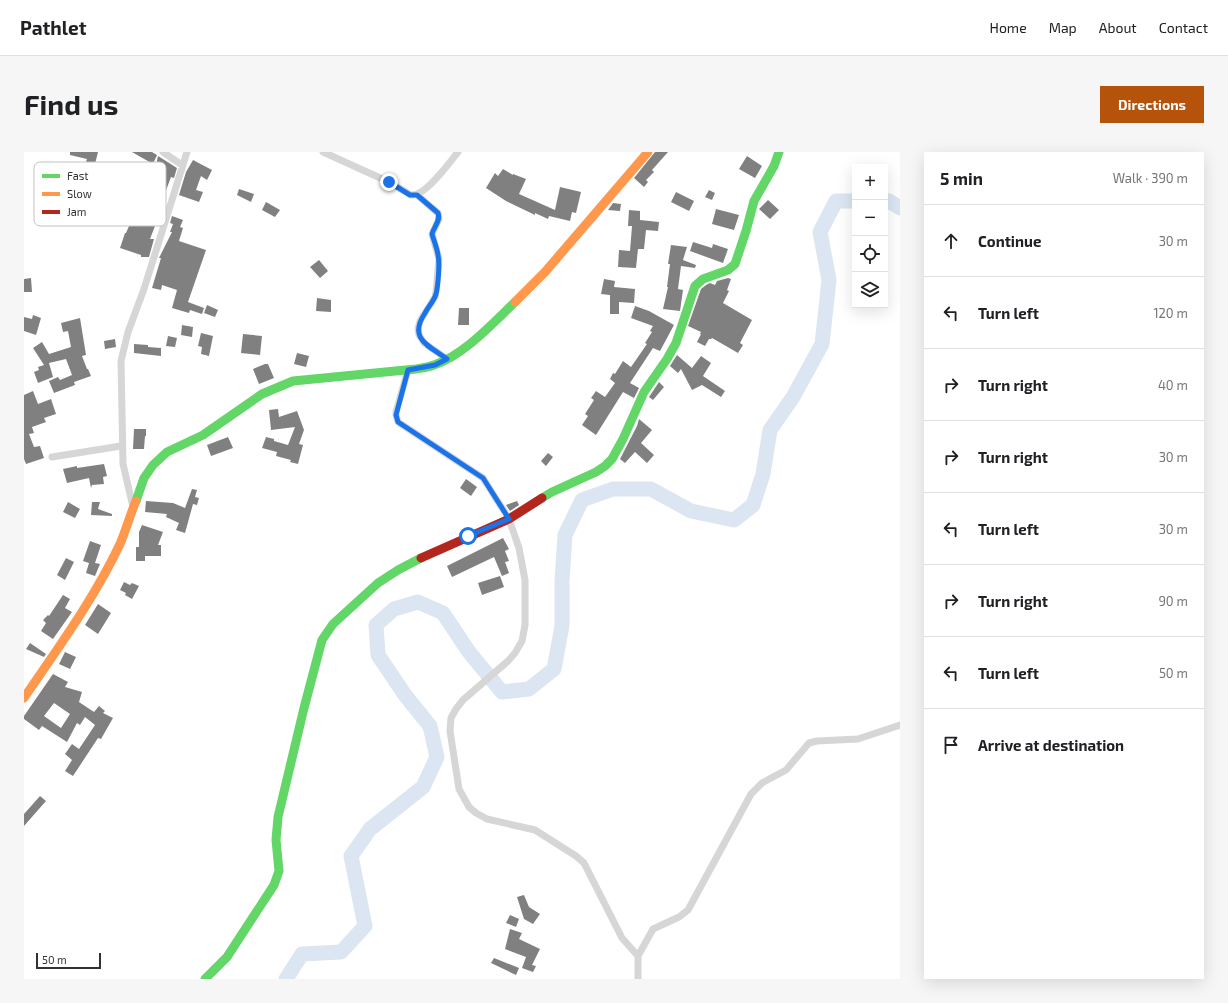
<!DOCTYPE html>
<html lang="en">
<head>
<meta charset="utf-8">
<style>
  body { margin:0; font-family:"Exo 2",sans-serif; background:#f6f6f6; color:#202124 }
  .controls { position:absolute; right:12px; top:12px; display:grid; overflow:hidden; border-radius:0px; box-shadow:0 4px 16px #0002 }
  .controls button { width:36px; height:36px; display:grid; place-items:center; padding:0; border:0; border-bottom:1px solid #e0e0e0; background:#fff; color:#202124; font:20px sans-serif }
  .scale { position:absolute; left:12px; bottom:10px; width:65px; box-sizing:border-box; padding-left:4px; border:2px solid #323232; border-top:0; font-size:11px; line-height:14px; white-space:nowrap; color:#323232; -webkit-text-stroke:3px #fff; paint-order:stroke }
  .stop { position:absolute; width:12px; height:12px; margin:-9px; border:3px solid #1a73e8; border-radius:50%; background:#fff }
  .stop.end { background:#1a73e8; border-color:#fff; box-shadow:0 1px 4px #0008 }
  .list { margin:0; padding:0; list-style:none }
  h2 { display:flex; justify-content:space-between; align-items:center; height:52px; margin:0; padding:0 16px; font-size:17px }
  h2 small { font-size:13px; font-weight:400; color:#757577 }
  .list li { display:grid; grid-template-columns:26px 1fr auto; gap:12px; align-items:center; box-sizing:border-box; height:72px; padding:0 16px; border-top:1px solid #e0e0e0 }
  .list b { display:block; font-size:15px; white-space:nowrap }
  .list em { font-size:13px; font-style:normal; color:#757577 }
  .icon { flex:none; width:22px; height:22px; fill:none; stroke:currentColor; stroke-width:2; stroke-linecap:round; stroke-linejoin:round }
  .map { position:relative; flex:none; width:876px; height:827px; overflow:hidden; border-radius:0px }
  header { display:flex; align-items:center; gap:24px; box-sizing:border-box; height:56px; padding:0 20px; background:#fff; border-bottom:1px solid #e0e0e0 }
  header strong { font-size:19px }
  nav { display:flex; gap:22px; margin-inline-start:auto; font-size:14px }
  .intro { display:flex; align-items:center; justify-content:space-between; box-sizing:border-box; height:96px; padding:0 24px }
  h1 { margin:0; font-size:28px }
  .button { padding:10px 18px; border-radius:0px; background:#b45309; color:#fff; font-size:14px; font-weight:700 }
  main { display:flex; gap:24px; padding:0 24px }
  aside { flex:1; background:#fff; border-radius:0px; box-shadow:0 4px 16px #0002 }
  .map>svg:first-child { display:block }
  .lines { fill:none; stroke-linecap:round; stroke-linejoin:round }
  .river { stroke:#dce6f2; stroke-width:15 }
  .building { fill:#808080; fill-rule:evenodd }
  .street { stroke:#d6d6d6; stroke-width:7 }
  .fast { stroke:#63d668; stroke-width:9 }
  .slow { stroke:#ff974d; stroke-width:9 }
  .jam { stroke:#b3261e; stroke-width:9 }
  .route { stroke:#1a73e8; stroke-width:5 }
  .key { fill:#fff; stroke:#c2c2c2; stroke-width:1 }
  .key-label { font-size:11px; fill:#323232 }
</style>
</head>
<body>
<header>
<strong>Pathlet</strong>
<nav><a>Home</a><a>Map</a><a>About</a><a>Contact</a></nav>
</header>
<div class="intro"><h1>Find us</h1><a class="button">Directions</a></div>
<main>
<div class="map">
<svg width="876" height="827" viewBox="0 0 876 827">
  <rect width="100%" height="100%" fill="#fff"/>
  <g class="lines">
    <!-- river -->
    <path class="river" d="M861,49H865L876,56
      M262,827L278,802L317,800L341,774L327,704L346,677L399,635L413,605L406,574L381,543L354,503L352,473L370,457L394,450L419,461L445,500L478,540L505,537L530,517L538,474V429L541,383L558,348L589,337H627L667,359L710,368L729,353L739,322L746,278L769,245L798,192L805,128L796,80L812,49H831"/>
  </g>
  <!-- building -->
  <path class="building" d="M46,0H74L69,20L59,40L49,35L55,25L56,26L63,7L46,3Z
    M108,0H128L133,3L129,12Z
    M631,0H644L628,18L630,20L622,28L624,30L620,35L610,26Z
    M134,4L153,16L150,26L147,25L141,41L127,36L133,14L132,13Z
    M723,4L738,14L731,26L715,17Z
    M169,8L188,18L183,28L177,24L172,38L179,40L175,50L155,43L162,20Z
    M479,17L489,23V22L502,27L495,42L531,58L536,35L557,40L552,61L548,60L546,69L525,64L524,67L511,61V63L482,49L462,36L471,21L474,24Z
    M215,37L230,42L227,50L213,43Z
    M685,38L691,41L688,48L681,45Z
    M652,40L670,49L665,59L647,50Z
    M744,48L755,58L746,67L735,57Z
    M242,50L256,58L251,65L238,58Z
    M589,51L597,52L596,59L584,58Z
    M114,53L129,57L127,62L133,65L130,73L131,74L126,87H130L125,105H117V103L96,96L101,81H102Z
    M692,57L715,63L710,78L688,72Z
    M605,58L616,59V68L635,70L634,79L622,78L620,97H614L612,116L594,115L595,98L606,99L608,74H604Z
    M148,64L159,68L156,75L159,76L155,89L182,98L164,150L180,156L178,162L166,158L165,161L148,156L153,138L138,133L137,138L128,136L137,106H135L148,80H146L149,72L146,71Z
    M669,90L688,96L689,92L704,97L699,111L666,99Z
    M647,93L663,95L659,108L672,113L671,116L657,114L654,137L659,138L656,159L639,157L644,135H643L646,112H644Z
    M295,108L304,119L296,126L286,115Z
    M7,126L8,140H0V127Z
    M704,126L707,127L703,138L705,139L699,151L728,168L716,191L719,193L714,201L688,186L687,187H685L681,194L673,190L677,182H676L677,180L664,174L677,137L682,133L686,131L691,133L693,129Z
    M580,127L591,129L590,135L611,137L610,151L595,150V162H586V143L577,142Z
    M293,146L307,148V160L292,159Z
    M183,153L194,158L191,165L180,161Z
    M611,154L625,159L650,173L636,199L629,196L606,231L615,236L610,246L599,240L572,283L558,273L564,264L561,262L570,248L567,246L572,239L581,245L591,231L586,227L589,221L591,222L599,209L607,215L623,192L621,191L628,180L626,179L629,174L607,166Z
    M435,156H445V173H434Z
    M9,163L17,166L12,183L0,179V165L8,167Z
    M56,166L62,203L58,204L63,217H64L67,224L50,230L51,233L30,241L25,229L34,225L36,228L48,223L42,207L25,211L29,225L14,231L10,220L15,218L14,215L20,213L9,196L18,190L25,202L47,195L44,179L39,180L37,171Z
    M158,173L169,175L168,185L157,183Z
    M177,181L189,184L185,204L177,202L178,195L174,194Z
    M219,182L238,184L236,203L217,201Z
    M144,184L153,186L151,195L142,194Z
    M91,187L92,195L81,197L80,189Z
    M110,192L124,193V195L137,196V204L110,201Z
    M273,201L285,204L282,215L270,212Z
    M653,203L668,216L677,204L687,211L679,224L701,239L697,245L678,233L668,238L657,217L654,221L646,214Z
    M241,212H244L250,226L235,232L229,217Z
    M635,230L640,235L629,248L625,245Z
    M9,239L14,252L27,247L32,262L20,266L22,270L8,275L10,281L5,282L10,295L16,294L20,306L2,312L0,307V243Z
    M254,257L255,265L273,259L280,278L275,292L279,293L274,312L266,310L267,308L252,304L253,300L238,296L242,285L250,287V289L264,293L271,275L247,278L245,258Z
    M615,267L628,278L617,291L630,303L623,311L611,300L601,311L596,307L613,274Z
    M110,277H122V284H121L120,297H109Z
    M204,285L209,296L187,304L183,293Z
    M524,301L529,305L522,314L517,309Z
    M80,312L83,324L79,325L80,332L68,333L67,336L65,326L43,331L39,317L53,314V316Z
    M442,327L453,335L447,344L436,336Z
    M168,337L173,338L171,345L175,346L173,353L169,352L161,381L152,378L155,371L142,365L143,362L121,360L122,349L149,351L161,356Z
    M493,349L495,353L486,359L482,353Z
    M44,350L56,357L51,366L39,360Z
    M68,350H76L74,357L88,362V364L67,363Z
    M118,373L139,380L134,393H137V404H121V409H112V395H115V380Z
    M479,386L485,397L481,399L485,409L481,410L485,421L478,424L470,405L428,425L423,414Z
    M66,389L77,393L71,411L76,412L71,424L62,421L65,411L59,409Z
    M42,406L50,410L41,428L33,423Z
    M476,424L480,435L458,443L454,431Z
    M100,430L106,433L108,431L115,434L108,447L101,443L102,441L96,438Z
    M39,443L46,447L41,456L48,460L29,487L17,479L22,471L19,468L24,463L25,464Z
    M74,452L87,461L74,482L61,473Z
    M6,491L22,502L20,505L2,497Z
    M41,500L52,505L46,517L35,512Z
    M29,522L44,530L41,535L58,540L55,550L70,560L75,554L81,559L79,561L89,566L77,587L74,586L49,624L41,619L48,608L41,602L48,592L55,597L71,573L61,565L56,573L53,571L43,590L18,574L15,578L0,567V564ZM30,551L46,562L37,576L20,564Z
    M16,644L22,649L0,674V662Z
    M500,743L505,755L516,762L509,772L500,767L493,745Z
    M486,763L495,767L492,775L482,771Z
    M486,777L498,781L495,787L516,797L508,813L512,814L509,820L498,816L502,805L481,797Z
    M470,806L495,816L492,823L467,811Z"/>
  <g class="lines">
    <!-- street -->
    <path class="street" d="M139,0L158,13
      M299,0L365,30L387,43C401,45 425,11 434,0
      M393,43L414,61L415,67L408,82L415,107L412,140L411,145L396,169L394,177L395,183L400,191L423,207
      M384,218L372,260V263L374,270L459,326L485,367L495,396L501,428V473L498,489L491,501L484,509L439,548L432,557L427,566L426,579L435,637L445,655L452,661L463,667L511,678L552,704L560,711L598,786L614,804V827
      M28,305L97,294
      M109,355L99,312L97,209L104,180L120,137L163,0
      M614,804L629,777L655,765L664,758L727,642L738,631L762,618L785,591L793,589L834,587L876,573"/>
    <!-- fast -->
    <path class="fast" d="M518,346L528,340L572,320L581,314L588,307L599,287L620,240L643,207L652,191L671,134L679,127L704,118L711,112L722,79L730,49L750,14L755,0
      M112,349L120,326L129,313L143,300L179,283L238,242L269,229L392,217C398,216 405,215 410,213C440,203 469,171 491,150
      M181,827L203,805L250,733L255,719L252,688L254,665L280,556L298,488L309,472L354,431L374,418L397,406"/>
    <!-- slow -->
    <path class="slow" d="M491,150L521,120L624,0
      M0,546C34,496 70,447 96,392C102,378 106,363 112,349"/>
    <!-- jam -->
    <path class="jam" d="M397,406L485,367L518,346"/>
  </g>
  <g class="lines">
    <!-- route -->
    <path class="route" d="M365,30L386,43H393L414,61C417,69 410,74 408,82C410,89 413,96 414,103C416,111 414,134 412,142C410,149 404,155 401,161C384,187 404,193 423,207L411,213L384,218L372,263L374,270L459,326L485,367L444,384"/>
  </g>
  <!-- legend -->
  <rect x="10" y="10" width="132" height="64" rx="6" class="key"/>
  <rect x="18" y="22" width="18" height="4" fill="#63d668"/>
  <rect x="18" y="40" width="18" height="4" fill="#ff974d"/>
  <rect x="18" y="58" width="18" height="4" fill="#b3261e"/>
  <g class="key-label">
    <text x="43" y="28">Fast</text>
    <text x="43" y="46">Slow</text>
    <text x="43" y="64">Jam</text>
  </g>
</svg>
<div class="controls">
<button>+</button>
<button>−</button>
<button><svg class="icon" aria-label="locate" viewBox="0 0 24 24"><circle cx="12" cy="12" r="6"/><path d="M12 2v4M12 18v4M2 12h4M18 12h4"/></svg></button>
<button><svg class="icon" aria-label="layers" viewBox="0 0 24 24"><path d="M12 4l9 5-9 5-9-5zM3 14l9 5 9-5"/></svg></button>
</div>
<div class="scale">50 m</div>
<div class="stop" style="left:444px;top:384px"></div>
<div class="stop end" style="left:365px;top:30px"></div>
</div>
<aside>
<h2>5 min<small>Walk · 390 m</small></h2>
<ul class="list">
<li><svg class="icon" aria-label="ahead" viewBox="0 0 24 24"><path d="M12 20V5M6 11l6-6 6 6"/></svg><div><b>Continue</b></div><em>30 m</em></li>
<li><svg class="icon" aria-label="left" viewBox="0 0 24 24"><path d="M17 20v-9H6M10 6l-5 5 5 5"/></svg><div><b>Turn left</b></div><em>120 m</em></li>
<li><svg class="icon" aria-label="right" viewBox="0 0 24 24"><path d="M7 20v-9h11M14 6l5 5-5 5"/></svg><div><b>Turn right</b></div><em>40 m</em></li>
<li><svg class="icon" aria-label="right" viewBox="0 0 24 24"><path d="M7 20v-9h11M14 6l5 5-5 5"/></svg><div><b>Turn right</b></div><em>30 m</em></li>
<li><svg class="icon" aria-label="left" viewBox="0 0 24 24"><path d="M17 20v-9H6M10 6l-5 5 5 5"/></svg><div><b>Turn left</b></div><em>30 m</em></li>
<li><svg class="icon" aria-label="right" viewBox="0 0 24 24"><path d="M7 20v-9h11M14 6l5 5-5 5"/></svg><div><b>Turn right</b></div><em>90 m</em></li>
<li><svg class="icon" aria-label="left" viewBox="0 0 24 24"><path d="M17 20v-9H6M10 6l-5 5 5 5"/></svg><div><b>Turn left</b></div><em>50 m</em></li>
<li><svg class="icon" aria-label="arrive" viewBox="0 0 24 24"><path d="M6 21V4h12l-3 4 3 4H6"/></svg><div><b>Arrive at destination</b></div></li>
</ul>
</aside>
</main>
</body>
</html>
